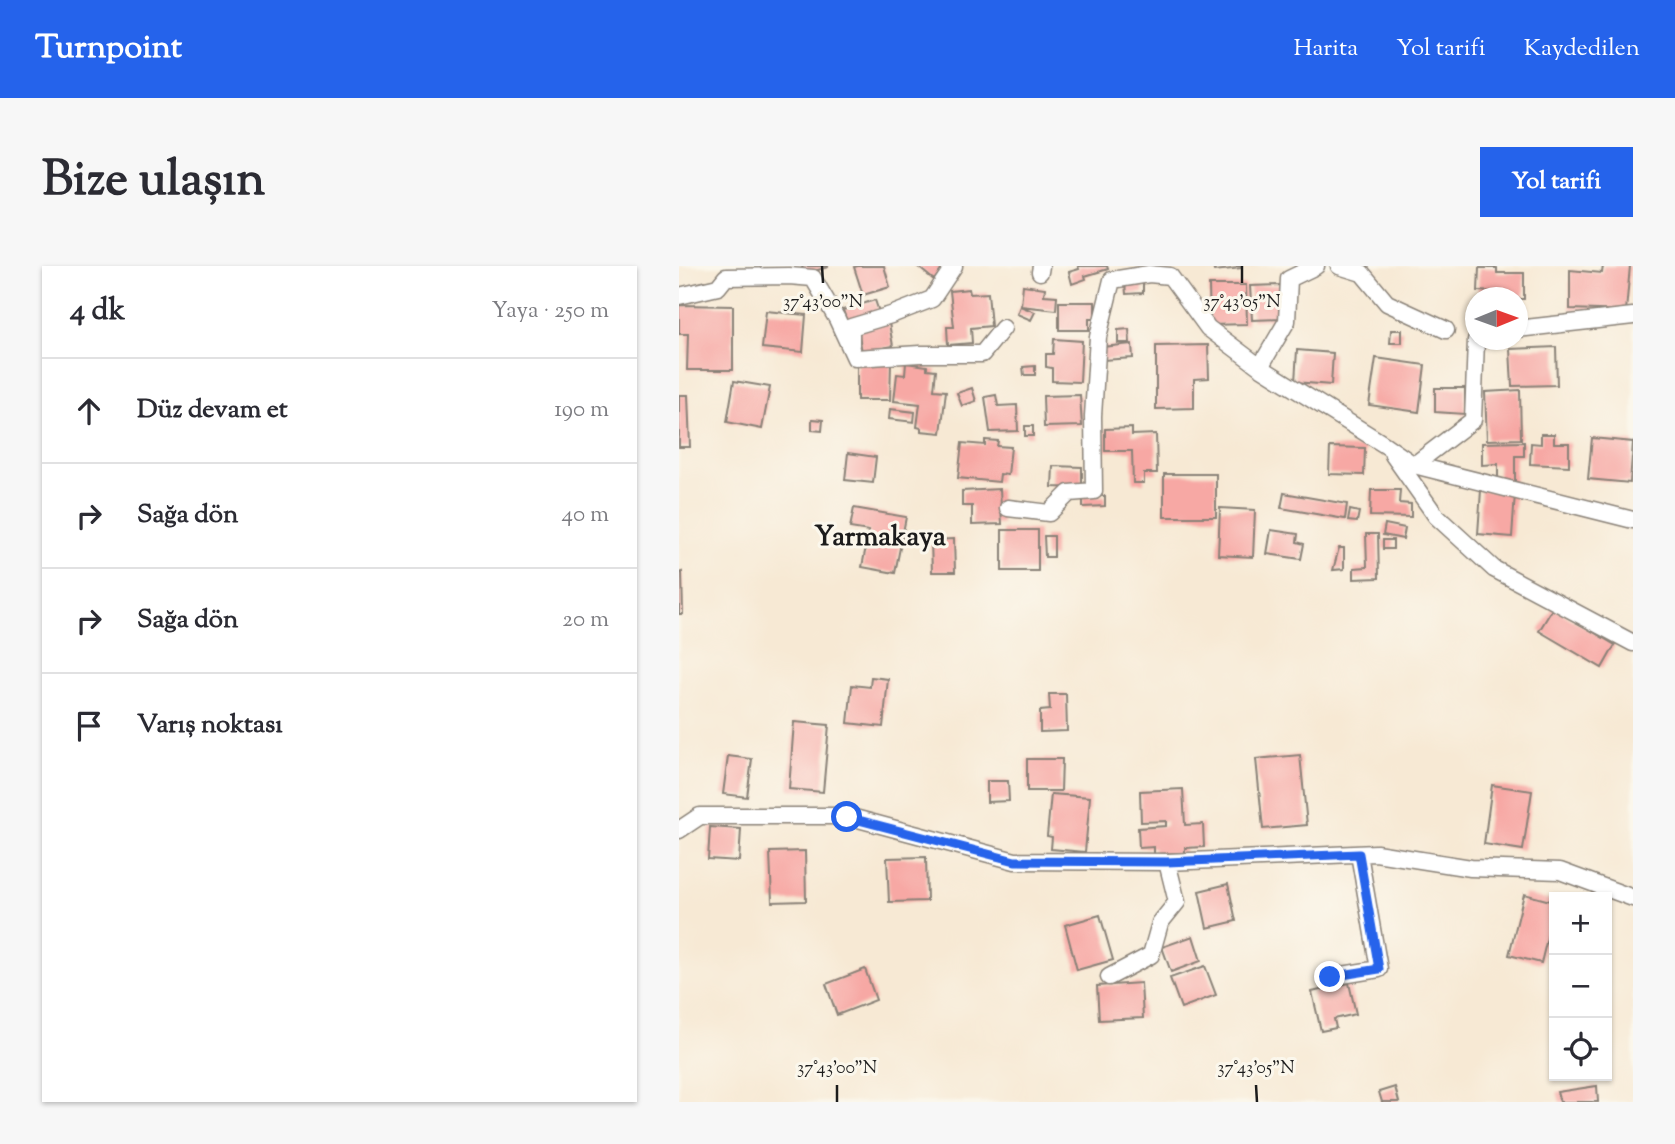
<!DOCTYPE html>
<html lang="tr">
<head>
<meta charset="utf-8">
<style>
  body { margin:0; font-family:"Sorts Mill Goudy",serif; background:#f7f7f7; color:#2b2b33 }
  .controls { position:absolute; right:21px; bottom:21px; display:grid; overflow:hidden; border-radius:0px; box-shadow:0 2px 5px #0004 }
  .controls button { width:63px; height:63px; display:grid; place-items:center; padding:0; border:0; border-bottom:2px solid #e1e1e2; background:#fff; color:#2b2b33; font:35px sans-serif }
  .compass { position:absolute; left:786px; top:21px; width:63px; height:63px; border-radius:50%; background:#fff; box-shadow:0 2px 5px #0004; rotate:89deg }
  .stop { position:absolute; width:21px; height:21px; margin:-16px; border:5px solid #2563eb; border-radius:50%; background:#fff }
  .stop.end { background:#2563eb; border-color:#fff; box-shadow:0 2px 7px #0008 }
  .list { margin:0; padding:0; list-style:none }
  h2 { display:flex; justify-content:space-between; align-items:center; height:91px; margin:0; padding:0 28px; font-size:30px }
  h2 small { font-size:23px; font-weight:400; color:#7c7c81 }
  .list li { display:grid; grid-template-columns:46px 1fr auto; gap:21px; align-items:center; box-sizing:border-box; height:105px; padding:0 28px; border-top:2px solid #e1e1e2 }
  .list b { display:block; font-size:26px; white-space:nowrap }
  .list em { font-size:23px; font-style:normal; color:#7c7c81 }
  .icon { flex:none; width:38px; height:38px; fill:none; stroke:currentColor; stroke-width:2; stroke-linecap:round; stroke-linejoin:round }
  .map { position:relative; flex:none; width:954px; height:836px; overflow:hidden; border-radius:0px }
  header { display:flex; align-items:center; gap:42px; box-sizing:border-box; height:98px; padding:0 35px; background:#2563eb; color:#fff }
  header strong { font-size:33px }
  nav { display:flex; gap:38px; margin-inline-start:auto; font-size:24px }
  .intro { display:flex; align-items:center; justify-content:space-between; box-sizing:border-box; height:168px; padding:0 42px }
  h1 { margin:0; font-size:49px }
  .button { padding:18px 32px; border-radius:0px; background:#2563eb; color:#fff; font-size:24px; font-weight:700 }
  main { display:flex; gap:42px; padding:0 42px }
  aside { flex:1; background:#fff; border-radius:0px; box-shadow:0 2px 5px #0004 }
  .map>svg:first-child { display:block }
  .building { fill:#f7a8a4 }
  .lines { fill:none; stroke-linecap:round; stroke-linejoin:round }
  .street-casing { stroke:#8a8278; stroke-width:19 }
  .street { stroke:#fff; stroke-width:16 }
  .route { stroke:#2563eb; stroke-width:9 }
  .ticks { fill:none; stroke:#1c1c1c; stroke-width:2.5 }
  .labels { text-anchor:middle; stroke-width:6; stroke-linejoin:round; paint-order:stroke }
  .quarter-label { font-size:28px; font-weight:bold; fill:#1c1c1c; stroke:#fbf7ec }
  .ticks-label { font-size:18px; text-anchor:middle; fill:#1c1c1c; stroke:#fbf7ec; stroke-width:6; stroke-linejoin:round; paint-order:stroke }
</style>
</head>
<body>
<header>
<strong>Turnpoint</strong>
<nav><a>Harita</a><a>Yol tarifi</a><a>Kaydedilen</a></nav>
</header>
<div class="intro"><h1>Bize ulaşın</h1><a class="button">Yol tarifi</a></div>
<main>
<aside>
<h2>4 dk<small>Yaya · 250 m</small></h2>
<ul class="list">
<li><svg class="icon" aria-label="ahead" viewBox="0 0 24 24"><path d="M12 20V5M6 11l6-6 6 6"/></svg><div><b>Düz devam et</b></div><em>190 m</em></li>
<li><svg class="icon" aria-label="right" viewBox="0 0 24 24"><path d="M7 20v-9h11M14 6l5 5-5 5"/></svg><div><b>Sağa dön</b></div><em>40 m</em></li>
<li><svg class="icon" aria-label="right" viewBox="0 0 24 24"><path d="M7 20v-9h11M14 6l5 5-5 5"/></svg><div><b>Sağa dön</b></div><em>20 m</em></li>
<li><svg class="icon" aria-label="arrive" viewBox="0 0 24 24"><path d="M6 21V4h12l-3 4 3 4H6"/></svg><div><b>Varış noktası</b></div></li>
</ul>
</aside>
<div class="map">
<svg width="954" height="836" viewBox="0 0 954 836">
  <rect width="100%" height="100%" fill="#fbf7ec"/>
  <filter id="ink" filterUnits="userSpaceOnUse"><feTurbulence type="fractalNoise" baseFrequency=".0143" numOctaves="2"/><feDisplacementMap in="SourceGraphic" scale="14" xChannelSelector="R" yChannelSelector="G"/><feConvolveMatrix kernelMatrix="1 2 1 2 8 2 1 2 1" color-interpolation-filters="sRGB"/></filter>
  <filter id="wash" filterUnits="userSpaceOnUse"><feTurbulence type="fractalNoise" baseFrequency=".00686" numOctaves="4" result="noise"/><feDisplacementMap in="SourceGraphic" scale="28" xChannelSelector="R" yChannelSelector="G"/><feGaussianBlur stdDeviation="1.57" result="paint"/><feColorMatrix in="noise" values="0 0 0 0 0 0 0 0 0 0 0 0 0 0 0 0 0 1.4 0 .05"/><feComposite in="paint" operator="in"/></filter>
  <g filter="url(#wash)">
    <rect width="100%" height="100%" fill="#f7e9d4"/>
    <g id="blocks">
      <!-- building -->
      <path class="building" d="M123,0H149V1L125,8Z
        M179,0H205L211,21L184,29L175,1Z
        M238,0H266L255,14Z
        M399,0H428L429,3L406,10L407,13L393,18L390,6L400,3Z
        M534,0H562V2L535,5Z
        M924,0H951L947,45L891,43V4L923,7Z
        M800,2H818V7H845V33H838V32H816L815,26L799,25Z
        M464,15V27L447,28L446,16Z
        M344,19L366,22L365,29L378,30L377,44L342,40Z
        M530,19H567L568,58L531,59Z
        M602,19L603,53L573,54L571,20Z
        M290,23L291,28L309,27L312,60L292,62L293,77L269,79L268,61H275L271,25Z
        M196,34L200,46L168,56L164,44Z
        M380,36H416V53H410V64H380Z
        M0,39L54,40V104H8L9,68H0Z
        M341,40L356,46L352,54L338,48Z
        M87,45L127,49L124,86L83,82Z
        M210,57L214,80L183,86L179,63Z
        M450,63L451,77H439V64Z
        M712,64H723V77H711Z
        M375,73L403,75L401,116L373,115V102L367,101V88H374Z
        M453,78L454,92L424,94L423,81Z
        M529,79L530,112L515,113V142L477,143V80Z
        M877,81L878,119L833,120L831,83Z
        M618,84L654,87L652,119L616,116Z
        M697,92L746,99L740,146L690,139Z
        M178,97H212L211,134H178Z
        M227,97L248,100V103L257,104L255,124L267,125L262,167L242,165V162L238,161L241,138L215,135L218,108L226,109Z
        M356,100V109H345L344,101Z
        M55,115L91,121L83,163L48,156Z
        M293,122L297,135L283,140L278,127Z
        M756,122H786V148L756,146Z
        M841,124L842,173L808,174L806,126Z
        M0,129H9L11,181H0Z
        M317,129L319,140L338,139L339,165L311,166L306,131Z
        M401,129L403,160L365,161L364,130Z
        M211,143L236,146L235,156L210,153Z
        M133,153L144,154L143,165L133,164Z
        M346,160H354V170H346Z
        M453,162V169L477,168L478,207H465V217H454L453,185H426V163Z
        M862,168H875V177H890V200L851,198L852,177L862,178Z
        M913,172L954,176L951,217L909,213Z
        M306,174L319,175L318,180L332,181L329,209L321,208L320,216L279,212L283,177L306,179Z
        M845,176V190H836V216H819V198L803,199V177Z
        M651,181L686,182L685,209L650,208Z
        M169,187L197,191L194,217L166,214Z
        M374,200L403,201V222L373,221Z
        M485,208H537V251H485Z
        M321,223L323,258L293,259V240H283V225Z
        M692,224H721L720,237L732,238V251L691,250Z
        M802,224L836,227L833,271L799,268Z
        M605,227L668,238L666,253L602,242Z
        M404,230H426V240L404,241Z
        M175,242L227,251L216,307L183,301L190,265L171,262Z
        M541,242L576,244L574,291L539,289Z
        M671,244L680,246L678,256L669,255Z
        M706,258L726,262L724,273L704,269Z
        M323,264H359V305H323Z
        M592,264L619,268L618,276L625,278L622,293L588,288Z
        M687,268H699L700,312L675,313V302L688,301Z
        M365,270H375V291H366Z
        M275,273L276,306H253L252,274Z
        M704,274H714V283H704Z
        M660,282H665V303L654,304Z
        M3,306L4,348H0V307Z
        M874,342L936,379L923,402L860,365Z
        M192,411L209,413L204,461L169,457L173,419L191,421Z
        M370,428H387L388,465L361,466V445L371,444Z
        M115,456L150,459L144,526L110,523Z
        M621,489L628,559L584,563L577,493Z
        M49,490L73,493L68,531L44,528Z
        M348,493H383L382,525H348Z
        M308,515H329L330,535L308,536Z
        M813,519L853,525L844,584L805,578Z
        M504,523L506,559L524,558L525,581L506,582V587L475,588V581L460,582L459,562L487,560V555L462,556L461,525Z
        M372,528L411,531L406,586L372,583L373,571L368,570Z
        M31,561L62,563L60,595L29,593Z
        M126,585L127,635L93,636L91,586Z
        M247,591L248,635L210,636L208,592Z
        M549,618L557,655L528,662L520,625Z
        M845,628L875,636V644L862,697L830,689Z
        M421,649L434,694L398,704L386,659Z
        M514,670L522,695L492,706L483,681Z
        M526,700L537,729L502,742L491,712Z
        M186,703L197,734L158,749L147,718Z
        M462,717L464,752L420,754L418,720Z
        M670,717L677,748L655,753L657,762L642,765L633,726Z
        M918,820L919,836H881L878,826Z
        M716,821L720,836H703L700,826Z"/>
    </g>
  </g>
  <g filter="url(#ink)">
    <use href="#blocks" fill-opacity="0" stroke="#8a8278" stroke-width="2"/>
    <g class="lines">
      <defs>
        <path id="street" d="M660,0L683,7L708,37L767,64
          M361,6L362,0
          M0,30L39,21L47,11L110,10L134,12L158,53L176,92L241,88H303L324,62
          M838,63L954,50
          M172,79V61L212,49L253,33L275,0
          M581,101L608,55L610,13L637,0
          M714,189L757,250L815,303L954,377
          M735,199L794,154L797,74
          M329,242L370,247L390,227L415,225L414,150L419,71L433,14L470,8L491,10L529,62L581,101L706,179L735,199L954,254
          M0,564L21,550H168L336,595L488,596L697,587L792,602L881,605L954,632
          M430,711L472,689L481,657L498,636L488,596
          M651,711L700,703L680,588"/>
      </defs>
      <!-- street casing -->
      <use href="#street" class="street-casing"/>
      <!-- street -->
      <use href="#street" class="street"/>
    </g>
  </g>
  <g class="lines" filter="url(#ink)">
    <!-- route -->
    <path class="route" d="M168,551L336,595L488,596L680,588L700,703L651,711"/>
  </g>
  <!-- ticks -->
  <path class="ticks" d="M143,0L144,17M563,0V17M158,819V836M577,819L578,836"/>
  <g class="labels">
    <!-- quarter labels -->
    <g class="quarter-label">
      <text x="201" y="279">Yarmakaya</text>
    </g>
  </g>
  <g class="ticks-label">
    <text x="144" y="41">37°43'00"N</text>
    <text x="563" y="41">37°43'05"N</text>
    <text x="158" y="807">37°43'00"N</text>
    <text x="577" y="807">37°43'05"N</text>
  </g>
</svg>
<div class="controls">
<button>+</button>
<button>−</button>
<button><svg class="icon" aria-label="locate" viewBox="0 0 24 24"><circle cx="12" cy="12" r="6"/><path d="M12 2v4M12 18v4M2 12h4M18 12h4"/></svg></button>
</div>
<svg class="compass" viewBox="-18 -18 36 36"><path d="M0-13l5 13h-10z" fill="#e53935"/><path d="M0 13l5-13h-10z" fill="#7c7c81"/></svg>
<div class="stop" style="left:168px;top:551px"></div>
<div class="stop end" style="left:651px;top:711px"></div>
</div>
</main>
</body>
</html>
